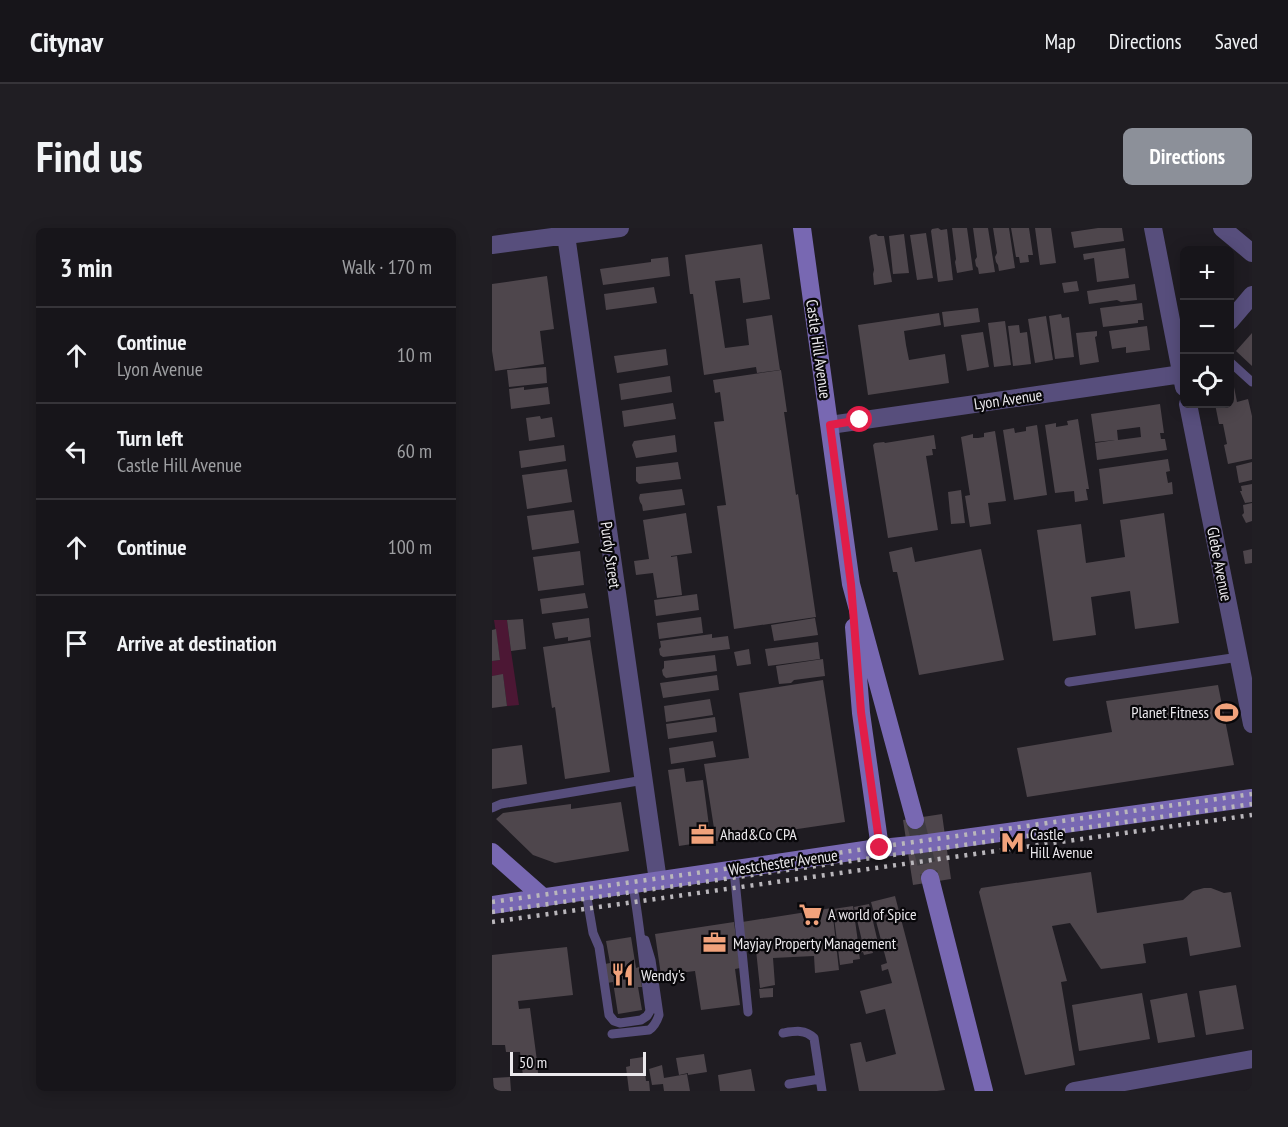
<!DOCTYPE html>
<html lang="en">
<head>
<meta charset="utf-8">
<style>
  body { margin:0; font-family:"PT Sans Narrow",sans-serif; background:#201e23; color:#f1f3f6 }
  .controls { position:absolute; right:18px; top:18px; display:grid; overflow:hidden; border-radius:9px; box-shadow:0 3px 15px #0003 }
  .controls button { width:54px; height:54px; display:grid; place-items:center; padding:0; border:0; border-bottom:2px solid #363439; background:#17151a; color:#f1f3f6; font:30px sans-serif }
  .scale { position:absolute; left:18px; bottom:15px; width:136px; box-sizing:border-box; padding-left:6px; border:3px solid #ebe9ed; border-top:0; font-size:16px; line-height:21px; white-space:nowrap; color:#ebe9ed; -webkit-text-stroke:4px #08070a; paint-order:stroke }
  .stop { position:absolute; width:18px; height:18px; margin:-14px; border:4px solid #e11d48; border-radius:50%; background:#fff }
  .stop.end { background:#e11d48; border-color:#fff; box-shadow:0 2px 6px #0008 }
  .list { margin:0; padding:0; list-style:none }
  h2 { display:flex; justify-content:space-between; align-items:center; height:78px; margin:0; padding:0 24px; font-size:26px }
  h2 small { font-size:20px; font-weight:400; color:#9e9fa2 }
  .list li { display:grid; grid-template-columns:39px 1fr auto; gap:18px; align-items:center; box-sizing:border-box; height:96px; padding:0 24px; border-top:2px solid #363439 }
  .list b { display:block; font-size:22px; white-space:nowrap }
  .list p { margin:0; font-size:20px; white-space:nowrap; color:#9e9fa2 }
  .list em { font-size:20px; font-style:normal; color:#9e9fa2 }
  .icon { flex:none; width:33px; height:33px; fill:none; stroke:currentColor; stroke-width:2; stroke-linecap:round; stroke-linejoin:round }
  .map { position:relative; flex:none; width:760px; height:863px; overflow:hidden; border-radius:9px }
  header { display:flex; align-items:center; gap:36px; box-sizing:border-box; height:84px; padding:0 30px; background:#17151a; border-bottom:2px solid #363439 }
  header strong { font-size:28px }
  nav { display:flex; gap:33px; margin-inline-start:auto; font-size:21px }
  .intro { display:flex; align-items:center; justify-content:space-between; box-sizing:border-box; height:144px; padding:0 36px }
  h1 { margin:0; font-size:42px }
  .button { padding:15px 27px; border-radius:9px; background:#8c9099; color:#fff; font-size:21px; font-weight:700 }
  main { display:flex; gap:36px; padding:0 36px }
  aside { flex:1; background:#17151a; border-radius:9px; box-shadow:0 3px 15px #0003 }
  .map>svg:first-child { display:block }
  .green { fill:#4c1734 }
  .building { fill:#4e464c; fill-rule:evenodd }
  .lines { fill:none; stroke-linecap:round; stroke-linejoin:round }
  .secondary-tunnel { stroke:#3e3b40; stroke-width:18; stroke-dasharray:18 9; stroke-linecap:butt }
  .lane { stroke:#574e7c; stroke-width:9 }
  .street { stroke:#574e7c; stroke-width:18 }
  .secondary { stroke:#7868b2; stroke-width:18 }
  .rail { stroke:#b9b6bb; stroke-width:4.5; stroke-dasharray:3 6; stroke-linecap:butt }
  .route { stroke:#e11d48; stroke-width:8 }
  .labels { text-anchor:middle; stroke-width:4.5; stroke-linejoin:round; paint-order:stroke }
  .street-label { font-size:16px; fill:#ebe9ed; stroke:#08070a }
  .poi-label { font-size:16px; fill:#ebe9ed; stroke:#08070a; text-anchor:start }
</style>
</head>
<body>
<header>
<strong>Citynav</strong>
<nav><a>Map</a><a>Directions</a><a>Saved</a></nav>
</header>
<div class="intro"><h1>Find us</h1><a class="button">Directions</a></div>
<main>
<aside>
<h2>3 min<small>Walk · 170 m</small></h2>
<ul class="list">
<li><svg class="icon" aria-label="ahead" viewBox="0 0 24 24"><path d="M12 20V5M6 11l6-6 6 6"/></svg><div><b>Continue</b><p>Lyon Avenue</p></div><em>10 m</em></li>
<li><svg class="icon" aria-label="left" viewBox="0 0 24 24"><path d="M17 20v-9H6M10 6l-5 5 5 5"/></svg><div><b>Turn left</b><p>Castle Hill Avenue</p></div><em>60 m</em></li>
<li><svg class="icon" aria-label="ahead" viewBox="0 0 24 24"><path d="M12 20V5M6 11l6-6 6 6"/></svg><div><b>Continue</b></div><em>100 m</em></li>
<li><svg class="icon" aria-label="arrive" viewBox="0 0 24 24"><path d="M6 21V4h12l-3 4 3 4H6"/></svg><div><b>Arrive at destination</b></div></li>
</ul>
</aside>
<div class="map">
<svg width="760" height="863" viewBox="0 0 760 863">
  <rect width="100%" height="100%" fill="#1f1c22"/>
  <!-- green -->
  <path class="green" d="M2,392H15L19,423L27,477L15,478L11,447L0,448V433L8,432Z"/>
  <!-- building -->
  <path class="building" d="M446,0L449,2L455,1L461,52L446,54L439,3L440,1Z
    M460,0H475L481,42L465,45L463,34L464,31Z
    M481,0H496L503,44L487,46L486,40L484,38L483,32L485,29Z
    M501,0H517L523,40L507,43L506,37L504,34L503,29L505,25Z
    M519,0H537L541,27H536L537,34L528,35L527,29H524Z
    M543,0H559L564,35L548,37Z
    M606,0H630L632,13L582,20L579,4Z
    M434,5L441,50L425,52L418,7Z
    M384,6L386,8H392L400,54L382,57L381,46L382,42L377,9L379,7Z
    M412,6L417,45L401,46L397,8Z
    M270,16L278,71L251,75L248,50L223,53L233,120L257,117L254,91L280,87L288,142L265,145L264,139L212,147L201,66H198L193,27Z
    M633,20L637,50L605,54L602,30L592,32L591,26Z
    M176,29L178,48L111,57L108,41L159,34V31Z
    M55,48L62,101L48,103L52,136L3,143L0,123V56Z
    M585,53L587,63L572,65L570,55Z
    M643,56L645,72L629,74L625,72L597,76L595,63Z
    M162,59L165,75L114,82L112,66Z
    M650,75L652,92H646V95L611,99L608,80Z
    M486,80L488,94L452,99L450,84Z
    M447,85L449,97L412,103L414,117L417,132L453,126L457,155L376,167L366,97Z
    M569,86L570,90L577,89L582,129L563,131L557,88Z
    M554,88L561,132L543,135L536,91Z
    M513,93L519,137L502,139L496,95Z
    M527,97L528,105L535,104L539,136L521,138L516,98Z
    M655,98L658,122L634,125V119L620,121L617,103Z
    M605,103V108L603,109L607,134L588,137L584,105Z
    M491,104L497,139L475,143L469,107Z
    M760,105V138L744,123Z
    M174,121L176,137L125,145L122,128Z
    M54,139L55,155L17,159L15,142Z
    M289,142L295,184H292L304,267L306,266L324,389L242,401L225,278L234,277L222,194L232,193L228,164L223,165L221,152Z
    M178,148L180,164L129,172L127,156Z
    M32,159V162L56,159L58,176L19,181L17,161Z
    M742,159L745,174L756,171L760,188V231L736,236L732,217L735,216L731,196H727L723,176H738V160Z
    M181,175L184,191L132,199L130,183Z
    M668,176L672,205H668L669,211H673L675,222L605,232L603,215L623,212L603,214L599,186ZM648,199L649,209L626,212L625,202Z
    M48,188L49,191L60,189L63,209L37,213L34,190Z
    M586,191L597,261H594L596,272L583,274L582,263L563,265L553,197L564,195V199L576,197L575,193Z
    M545,197L555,267L522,272L511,202L522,200L523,205L534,203V199Z
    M503,203L514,273L496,275L499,296L478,299L473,268L478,267L469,209L481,206V210H486L492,209V205Z
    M183,207L185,224L144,230L140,217L142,213Z
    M442,207L444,221H440L441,227L434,228L446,302L396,310L381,217L383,215L392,214L393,215Z
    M72,217L74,233L29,240L27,223Z
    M676,231L678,243L674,244L676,255L680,254L681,266L611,276L607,241Z
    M186,234L189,251L147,256L144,253V239Z
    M760,234V252L747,255L744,238Z
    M75,241L80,274L35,281L30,247Z
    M760,256V274L753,275L748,263H750L749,258Z
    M190,261L193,277L151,283L150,277L148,274L147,270L148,266Z
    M469,262L473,295L459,296L456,264Z
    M760,275V293L754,295L750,287L752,285L751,277Z
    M82,282L87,315L40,322L35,288Z
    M194,285L200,325L179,328V329L185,328L190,367L165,370L161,345L144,347L142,333L157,331L151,292Z
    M672,285L687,395L643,401L638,363L599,369L604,407L561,413L545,302L589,296L594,335L633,329L628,292Z
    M420,319L423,334L489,321L512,432L427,447L405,344H401L397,324Z
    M760,321V335L753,336L751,323Z
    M88,323L92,357L46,363L41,329Z
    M93,365L96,380L50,386L48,371Z
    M205,366L207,382L164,388L162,372Z
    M209,389L211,405L167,411L165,395Z
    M97,390L99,409L76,413V409L63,411L60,395Z
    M323,390L326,407L282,413L279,397Z
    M31,391L34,421L19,423L15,392Z
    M4,401L8,432L0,433V402Z
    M220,406V410L236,408L238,421L171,429L168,427L167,421L169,419L168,413Z
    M98,412L118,544L73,551L63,479L60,480L51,419Z
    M326,414L328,431L276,438L273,421Z
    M257,421L259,436L245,438L242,424Z
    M223,427L225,443L174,450L171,447L170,442L172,440V433Z
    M331,431L333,448L302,452L299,455L287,456L284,438Z
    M11,446L15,478L0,480V448Z
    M225,447L227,462L171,470L168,455Z
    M331,452L353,594L224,613L212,536L257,530L247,465Z
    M726,457L742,537L535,569L525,520L620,504L614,473Z
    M218,471L221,487L174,494L172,478Z
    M223,489L225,504L176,511L174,496Z
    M221,513L224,529L179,536L177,520Z
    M30,517L35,556L0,561V521Z
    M192,540L194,554L211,552L219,613L187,618L176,542Z
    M129,574L137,623L63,635L41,627L4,591L11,585L79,576V581Z
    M450,586L459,651L421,657L411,592Z
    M599,644L605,685L691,672L701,663L712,660H719L732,665L739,664L749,719L698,728L695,709L651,716L654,735L609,741L578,695L560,698L575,753L569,754L583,837L533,847L487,664L489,660Z
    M403,668L426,756L453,862L445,863H367L358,816L369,814L374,834L404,826L393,781L374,786L368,763L400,755L396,741L390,743L389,737L395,735L379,674Z
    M377,676L387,719L380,720L381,725L372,727L371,724L367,725L368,731L361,732V735L348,737L341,681L361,678L366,714L370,713L362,679Z
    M340,680L347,742L323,745L322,728L281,730L283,757L268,760L264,722L253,724L250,694Z
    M242,694L248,740L243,741L248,777L209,782L203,743L169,747L163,706Z
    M139,709L144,740L147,739L150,759H146L150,782L126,786L121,754L115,755L113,736L118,735L114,713Z
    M75,719L81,767L26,773L27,781L38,780L45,833L46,845L31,848L28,824H14L13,817H0V727Z
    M744,757L752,801L714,807L707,763Z
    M281,760V769L268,770L267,761Z
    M650,765L658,811L587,823L580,777Z
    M695,765L703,809L666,815L658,772Z
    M212,826L215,844L196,847V845L187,847L184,830Z
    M151,829L154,853H157L158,863H137L134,839L138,838V831Z
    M170,837L172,850L195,846L198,863H172L171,856L160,857L157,841Z
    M259,841L263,863H228L226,847Z
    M18,849L19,863H2L1,850Z"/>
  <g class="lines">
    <!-- secondary-tunnel -->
    <path class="secondary-tunnel" d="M423,592L438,650"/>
    <!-- lane -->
    <path class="lane" d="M738,134L760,154
      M577,454L747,429
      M0,580L9,576L152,552
      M242,642L256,784
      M94,664L101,705L107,719L117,787L122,793L128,795L149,792L155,788L158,783C152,741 148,699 141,657
      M291,805C303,803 313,801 322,810L330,863
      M120,806L157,802C163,798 165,793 167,787L159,732L153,712
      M297,856L328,851"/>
    <!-- street -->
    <path class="street" d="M73,0L166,653
      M661,0L692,159
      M730,0L760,25
      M0,17L128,0
      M738,93L760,67
      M696,176L760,496
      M338,197L690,146L692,143
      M582,863L760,831"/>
    <!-- secondary -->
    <path class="secondary" d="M310,0L359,356L423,592
      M362,399L369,485L388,620
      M0,624L52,670
      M438,650L492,863
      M0,677L379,621L429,616L760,570"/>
    <!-- rail -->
    <path class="rail" d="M0,674L760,566
      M0,684L760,576
      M0,694L760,587"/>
  </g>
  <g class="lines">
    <!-- route -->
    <path class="route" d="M368,192L338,197L359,356L369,484L388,620"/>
  </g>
  <!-- icons -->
  <defs>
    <symbol id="stadium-bare" viewBox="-9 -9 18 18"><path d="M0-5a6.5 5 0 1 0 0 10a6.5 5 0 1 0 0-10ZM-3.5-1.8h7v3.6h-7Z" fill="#f1a27b" stroke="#08070a" stroke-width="2.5" paint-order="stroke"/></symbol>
    <symbol id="office-bare" viewBox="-9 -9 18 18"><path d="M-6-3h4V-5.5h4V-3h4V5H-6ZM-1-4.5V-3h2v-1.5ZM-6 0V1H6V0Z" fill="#f1a27b" stroke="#08070a" stroke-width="2.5" paint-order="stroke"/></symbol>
    <symbol id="metro-bare" viewBox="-9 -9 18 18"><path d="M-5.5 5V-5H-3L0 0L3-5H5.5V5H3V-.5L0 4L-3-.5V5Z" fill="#f1a27b" stroke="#08070a" stroke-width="2.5" paint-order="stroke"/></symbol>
    <symbol id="supermarket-bare" viewBox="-9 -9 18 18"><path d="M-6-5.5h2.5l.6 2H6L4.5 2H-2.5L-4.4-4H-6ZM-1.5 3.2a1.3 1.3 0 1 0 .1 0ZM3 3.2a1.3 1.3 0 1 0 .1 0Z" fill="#f1a27b" stroke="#08070a" stroke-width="2.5" paint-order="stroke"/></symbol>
    <symbol id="restaurant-bare" viewBox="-9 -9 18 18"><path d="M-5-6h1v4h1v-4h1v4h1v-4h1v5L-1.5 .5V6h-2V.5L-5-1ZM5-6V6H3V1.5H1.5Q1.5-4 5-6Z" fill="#f1a27b" stroke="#08070a" stroke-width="2.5" paint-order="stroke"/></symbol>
  </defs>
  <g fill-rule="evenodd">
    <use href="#stadium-bare" x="718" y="468" width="33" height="33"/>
    <use href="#office-bare" x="194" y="590" width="33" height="33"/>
    <use href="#metro-bare" x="504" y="598" width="33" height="33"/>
    <use href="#supermarket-bare" x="302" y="670" width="33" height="33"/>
    <use href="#office-bare" x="206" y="698" width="33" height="33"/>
    <use href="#restaurant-bare" x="114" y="730" width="33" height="33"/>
  </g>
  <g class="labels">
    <!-- street labels -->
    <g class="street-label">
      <text transform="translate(327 121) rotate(82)" y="6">Castle Hill Avenue</text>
      <text transform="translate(516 171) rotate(-8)" y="6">Lyon Avenue</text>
      <text transform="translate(119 327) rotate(82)" y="6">Purdy Street</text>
      <text transform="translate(728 336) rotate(79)" y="6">Glebe Avenue</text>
      <text transform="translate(291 634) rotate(-8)" y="6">Westchester Avenue</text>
    </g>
    <!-- poi labels -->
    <g class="poi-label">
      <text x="717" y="490" text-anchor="end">Planet Fitness</text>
      <text x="228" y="612">Ahad&amp;Co CPA</text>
      <text x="538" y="612">Castle<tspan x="538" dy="18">Hill Avenue</tspan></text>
      <text x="336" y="692">A world of Spice</text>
      <text x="241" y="721">Mayjay Property Management</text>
      <text x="149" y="753">Wendy's</text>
    </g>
  </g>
</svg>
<div class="controls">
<button>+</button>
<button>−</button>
<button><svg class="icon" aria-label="locate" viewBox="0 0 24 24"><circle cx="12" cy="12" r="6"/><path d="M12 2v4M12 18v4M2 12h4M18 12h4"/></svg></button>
</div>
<div class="scale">50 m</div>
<div class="stop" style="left:368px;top:192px"></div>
<div class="stop end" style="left:388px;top:620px"></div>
</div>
</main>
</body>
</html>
